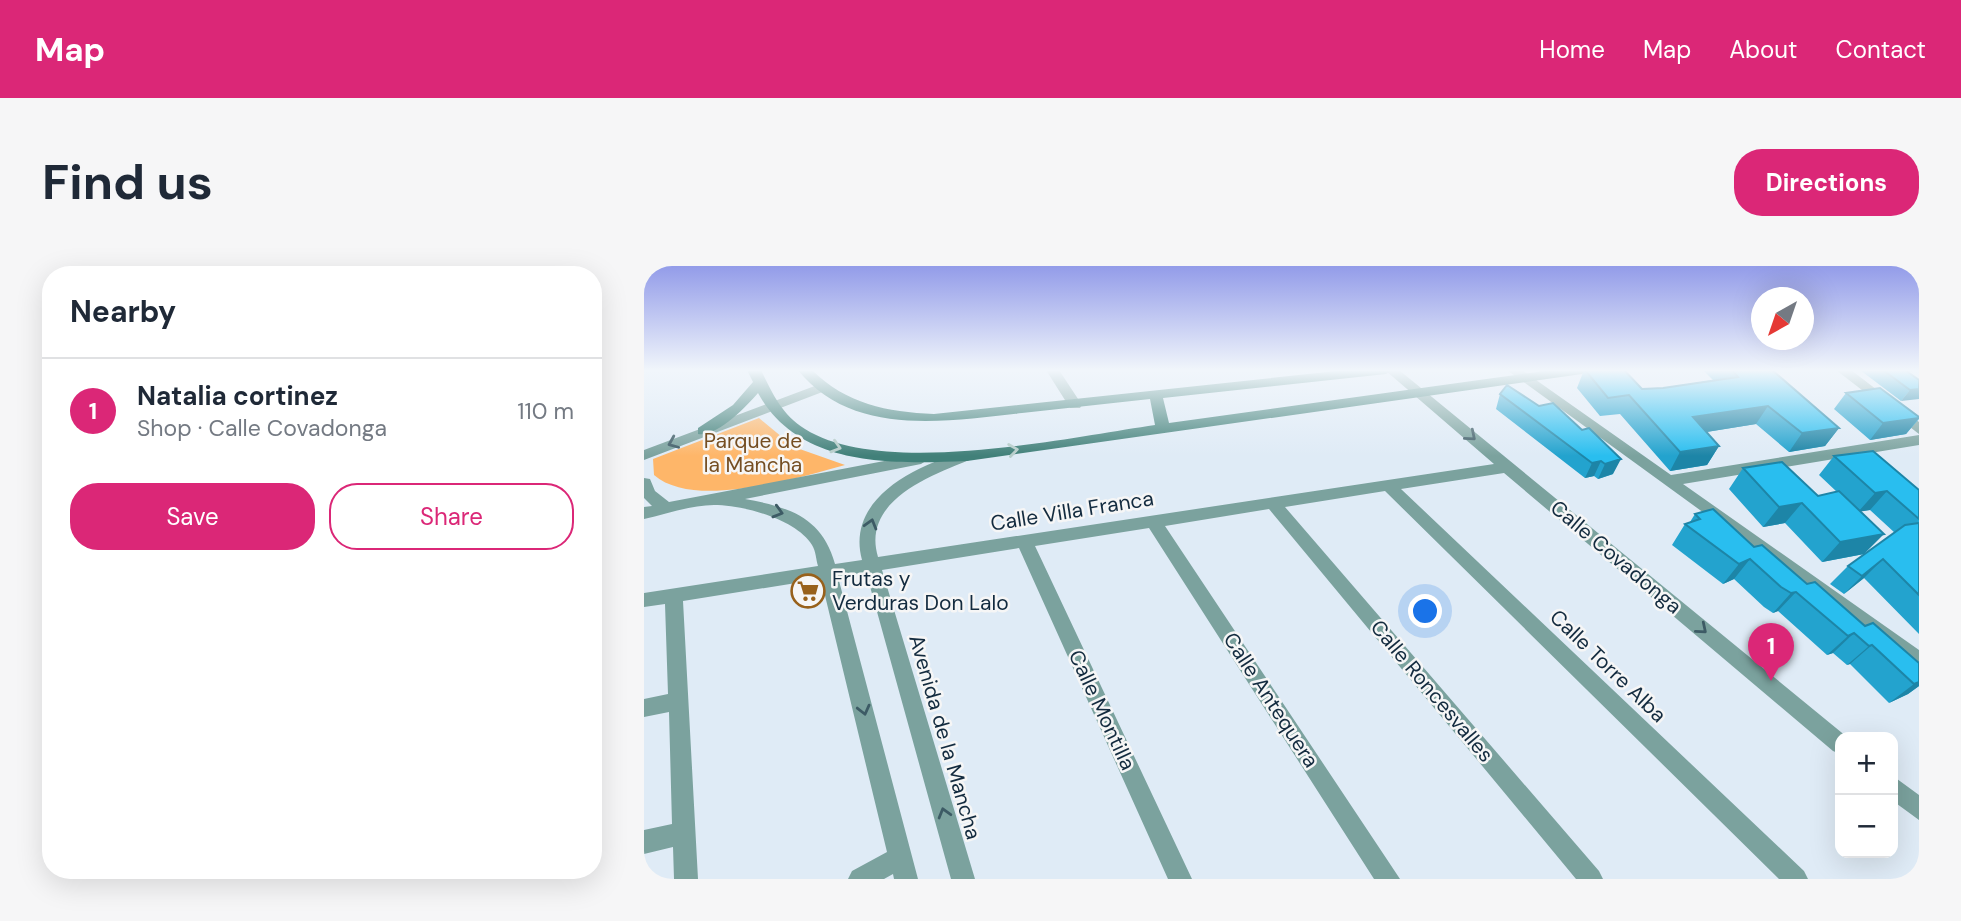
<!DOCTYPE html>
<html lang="en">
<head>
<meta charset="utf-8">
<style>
  body { margin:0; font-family:"DM Sans",sans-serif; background:#f6f6f7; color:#1f2937 }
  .controls { position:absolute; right:21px; bottom:21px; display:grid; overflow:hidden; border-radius:14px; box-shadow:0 7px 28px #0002 }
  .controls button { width:63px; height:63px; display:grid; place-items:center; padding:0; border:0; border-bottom:2px solid #e0e1e3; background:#fff; color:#1f2937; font:35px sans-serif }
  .compass { position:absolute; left:1107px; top:21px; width:63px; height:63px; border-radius:50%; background:#fff; box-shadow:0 7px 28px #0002; rotate:220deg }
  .you { position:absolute; left:782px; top:346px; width:24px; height:24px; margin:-18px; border:5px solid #fff; border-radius:50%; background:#1a73e8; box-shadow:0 0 0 10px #1a73e833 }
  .badge { display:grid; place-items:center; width:46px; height:46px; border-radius:50%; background:#db2777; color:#fff; font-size:23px; font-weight:700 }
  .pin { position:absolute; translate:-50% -58px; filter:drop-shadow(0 2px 4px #0008) }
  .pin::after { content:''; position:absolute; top:37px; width:24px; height:21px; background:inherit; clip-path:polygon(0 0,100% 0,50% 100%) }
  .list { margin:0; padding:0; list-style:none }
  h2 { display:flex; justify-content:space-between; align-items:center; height:91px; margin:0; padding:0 28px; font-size:30px }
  h2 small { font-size:23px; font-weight:400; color:#747a83 }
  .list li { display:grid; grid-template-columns:46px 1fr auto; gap:21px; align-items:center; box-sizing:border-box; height:105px; padding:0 28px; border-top:2px solid #e0e1e3 }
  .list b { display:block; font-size:26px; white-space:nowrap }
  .list p { margin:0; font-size:23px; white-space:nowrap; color:#747a83 }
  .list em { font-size:23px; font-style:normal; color:#747a83 }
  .actions { display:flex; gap:14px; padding:21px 28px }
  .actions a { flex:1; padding:16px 0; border:2px solid #db2777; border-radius:28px; text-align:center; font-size:24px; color:#db2777 }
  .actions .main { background:#db2777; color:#fff }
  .map { position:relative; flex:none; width:1275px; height:613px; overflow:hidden; border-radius:28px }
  header { display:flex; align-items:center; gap:42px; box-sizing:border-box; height:98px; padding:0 35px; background:#db2777; color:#fff }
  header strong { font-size:33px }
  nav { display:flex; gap:38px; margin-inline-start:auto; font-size:24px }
  .intro { display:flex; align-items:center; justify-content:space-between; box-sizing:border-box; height:168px; padding:0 42px }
  h1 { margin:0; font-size:49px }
  .button { padding:18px 32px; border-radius:28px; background:#db2777; color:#fff; font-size:24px; font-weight:700 }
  main { display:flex; gap:42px; padding:0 42px }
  aside { flex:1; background:#fff; border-radius:28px; box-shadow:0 7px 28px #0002 }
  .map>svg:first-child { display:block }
  .green { fill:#feb669 }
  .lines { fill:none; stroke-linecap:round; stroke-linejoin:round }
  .street { fill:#7ba29e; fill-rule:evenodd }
  .secondary { fill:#418079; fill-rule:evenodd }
  .wall { fill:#23a3ce }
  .shaded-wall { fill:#1d85a7 }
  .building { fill:#29beef; stroke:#1d85a7; stroke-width:2 }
  .oneway { stroke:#3d5b65 }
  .oneway2 { stroke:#b7cdca }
  .labels { text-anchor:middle; stroke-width:5; stroke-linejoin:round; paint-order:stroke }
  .park-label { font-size:21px; fill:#754e22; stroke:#f6f6f6 }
  .street-label { font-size:21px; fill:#132b3f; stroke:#f6f6f6 }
  .poi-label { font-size:21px; fill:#132b3f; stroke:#f6f6f6; text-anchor:start }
</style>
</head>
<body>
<header>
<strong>Map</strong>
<nav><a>Home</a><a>Map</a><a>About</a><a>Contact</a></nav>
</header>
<div class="intro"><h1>Find us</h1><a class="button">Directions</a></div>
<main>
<aside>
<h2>Nearby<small></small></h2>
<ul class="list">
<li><span class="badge">1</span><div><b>Natalia cortinez</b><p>Shop · Calle Covadonga</p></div><em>110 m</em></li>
</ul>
<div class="actions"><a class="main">Save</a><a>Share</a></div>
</aside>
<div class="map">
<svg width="1275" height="613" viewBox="0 0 1275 613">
  <rect width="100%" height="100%" fill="#dfebf6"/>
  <!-- green -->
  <path class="green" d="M115,152L150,181L201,199C153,212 50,244 10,209L9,193Z"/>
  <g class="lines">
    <!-- street -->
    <path class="street" d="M402,104H415L438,139L436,142H426Z
      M741,104H755L1203,471H1196V488L1189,485L860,207L757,223L1160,605L1164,613H1135L741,225L641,241L955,605L959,613H932L625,243L521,260L756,613H730L505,262L391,280L548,613H524L375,282L238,304L331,613H307L222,306L194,311L274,613H250L249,608L240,613H204L208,605L243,586L177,313L39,335L54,613H30L29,581L0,588V564L28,558L25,446L0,451V433L24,428L21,338L0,341V327L174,300C172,294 172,285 168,279C152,253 99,239 70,239C48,239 22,248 0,253V241L8,240L0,232V212L6,213L11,225L25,236L277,188L282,189L285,193L277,198L101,233C145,241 178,251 191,298L218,294C201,232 274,198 323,185L331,190L328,193C287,209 217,235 234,291L850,198Z
      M863,104H878L1027,209L1275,169V179L1039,218L1275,384V403Z
      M1192,104H1207L1275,156V168Z
      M176,118L183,122L181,125L0,194V184Z
      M1249,510L1275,529V554L1249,535Z"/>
    <!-- secondary -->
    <path class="secondary" d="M103,104H117C128,127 138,149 161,163C239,212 421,172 511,159L506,133C463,138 421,142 378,147C303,155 208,172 154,104H168C202,138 243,146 290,148L702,104H748L742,108L519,132L525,157L908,104H944L938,108L323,195C249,198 155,202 114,127C103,140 72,172 54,168V162L89,139L109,116Z"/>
  </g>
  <!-- wall -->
  <path class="wall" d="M940,104L998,123L1019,122L1069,114L1060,105L1061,104H1128L1195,162L1181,180L1145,186L1112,158L1062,166L1075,180L1063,199L1026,205L976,148L956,150L933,122Z
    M1216,104H1274L1263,106L1275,114L1257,135Z
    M1202,127L1275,151V153L1262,168L1226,174L1190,143Z
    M856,128L895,140L909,137L969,208L954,213L950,210L941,212L852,143Z
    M1190,190L1275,224V368L1220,312L1200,328L1186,318L1204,300L1251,267L1226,244L1216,245L1220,288L1178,296L1141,257L1119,261L1085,223L1099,202L1174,230L1193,226L1175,209Z
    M1051,248L1110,281L1118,279L1275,420L1264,428L1245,437L1206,398L1203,399L1189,387L1183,389L1134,345L1129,347L1120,341L1090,313L1079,318L1028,279L1041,258L1046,256Z"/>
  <!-- shaded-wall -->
  <path class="shaded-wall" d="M1275,123V133L1257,135L1266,124Z
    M1124,140L1112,158L1038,170L1049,151Z
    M1275,152L1262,168L1226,174L1239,157Z
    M1195,162L1181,180L1145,186L1158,167Z
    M1075,180L1063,199L1026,205L1036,186Z
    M977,193L969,208L954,213L961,198Z
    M957,195L950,210L941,212L948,197Z
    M1243,225L1226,244L1214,246L1231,227Z
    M1158,237L1141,257L1119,261L1135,241Z
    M1240,268L1220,288L1178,296L1196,276Z
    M1106,293L1090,313L1079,318L1095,298Z
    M1239,293L1220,312L1200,328L1218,310Z
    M1152,326L1134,345L1129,347L1147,327Z
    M1210,367L1189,387L1183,389L1204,370Z
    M1228,379L1206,398L1203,399L1225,380Z
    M1275,416V420L1264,428L1245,437L1270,418Z"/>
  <!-- building -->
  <path class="building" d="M941,104H980L998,123L1019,122L1094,111L1088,104H1128L1195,162L1158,167L1124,140L1049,151L1075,180L1036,186L985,129L964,132Z
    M1239,104H1261L1275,114V123L1266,124Z
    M863,119L895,140L909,137L938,164L945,162L977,193L961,198L957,195L948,197L856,128Z
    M1236,122L1275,151V152L1239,157L1202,127Z
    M1229,185L1275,224V253L1243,225L1231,227L1190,190Z
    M1138,196L1174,230L1195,225L1240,268L1196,276L1158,237L1135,241L1099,202Z
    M1069,243L1110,281L1118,279L1163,318L1171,316L1221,360L1229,357L1275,397V416L1270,418L1228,379L1225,380L1210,367L1204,370L1152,326L1147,327L1137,321L1106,293L1095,298L1041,258L1056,253L1051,248Z
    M1275,257V329L1239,293L1218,310L1204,300L1261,259Z"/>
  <!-- one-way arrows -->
  <defs><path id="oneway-chevron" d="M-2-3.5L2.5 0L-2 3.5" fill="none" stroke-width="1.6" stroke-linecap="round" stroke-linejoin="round" transform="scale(1.75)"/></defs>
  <g class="oneway">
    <use href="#oneway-chevron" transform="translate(827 170) rotate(40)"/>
    <use href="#oneway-chevron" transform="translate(29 177) rotate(157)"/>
    <use href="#oneway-chevron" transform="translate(134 246) rotate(16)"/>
    <use href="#oneway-chevron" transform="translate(227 258) rotate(-74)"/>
    <use href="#oneway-chevron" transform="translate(1058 363) rotate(40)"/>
    <use href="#oneway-chevron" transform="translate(220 444) rotate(76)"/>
    <use href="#oneway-chevron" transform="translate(300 547) rotate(-106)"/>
  </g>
  <g class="oneway2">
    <use href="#oneway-chevron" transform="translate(192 181) rotate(17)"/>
    <use href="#oneway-chevron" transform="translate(369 184) rotate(-8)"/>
  </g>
  <!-- sky -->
  <linearGradient id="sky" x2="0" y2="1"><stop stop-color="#939ce9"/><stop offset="0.55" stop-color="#f1f6fb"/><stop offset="1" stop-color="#f1f6fb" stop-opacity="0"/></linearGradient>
  <rect width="1275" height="190" fill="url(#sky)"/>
  <!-- icons -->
  <defs>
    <symbol id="supermarket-ring" viewBox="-11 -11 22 22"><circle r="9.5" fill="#f6f6f6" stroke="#98611b" stroke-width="1.5"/><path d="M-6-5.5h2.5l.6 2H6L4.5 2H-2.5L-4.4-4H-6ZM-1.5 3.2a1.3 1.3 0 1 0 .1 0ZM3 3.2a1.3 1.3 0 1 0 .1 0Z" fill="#98611b"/></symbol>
  </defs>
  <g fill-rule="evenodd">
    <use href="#supermarket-ring" x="145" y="306" width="38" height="38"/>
  </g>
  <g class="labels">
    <!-- park labels -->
    <g class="park-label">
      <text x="109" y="182">Parque de<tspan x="109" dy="24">la Mancha</tspan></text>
    </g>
    <!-- street labels -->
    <g class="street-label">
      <text transform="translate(428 245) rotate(-9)" y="7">Calle Villa Franca</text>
      <text transform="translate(972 291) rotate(40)" y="7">Calle Covadonga</text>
      <text transform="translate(964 400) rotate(44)" y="7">Calle Torre Alba</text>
      <text transform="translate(788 425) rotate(50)" y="7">Calle Roncesvalles</text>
      <text transform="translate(627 434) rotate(57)" y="7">Calle Antequera</text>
      <text transform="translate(458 444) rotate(65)" y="7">Calle Montilla</text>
      <text transform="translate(301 471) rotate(74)" y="7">Avenida de la Mancha</text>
    </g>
    <!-- poi labels -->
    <g class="poi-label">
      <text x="188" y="320">Frutas y<tspan x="188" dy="24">Verduras Don Lalo</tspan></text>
    </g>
  </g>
</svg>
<div class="controls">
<button>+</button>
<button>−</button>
</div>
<svg class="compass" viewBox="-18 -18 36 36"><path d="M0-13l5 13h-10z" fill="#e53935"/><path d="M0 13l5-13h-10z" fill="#747a83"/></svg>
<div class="you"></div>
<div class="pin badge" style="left:1127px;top:415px">1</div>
</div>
</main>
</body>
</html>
